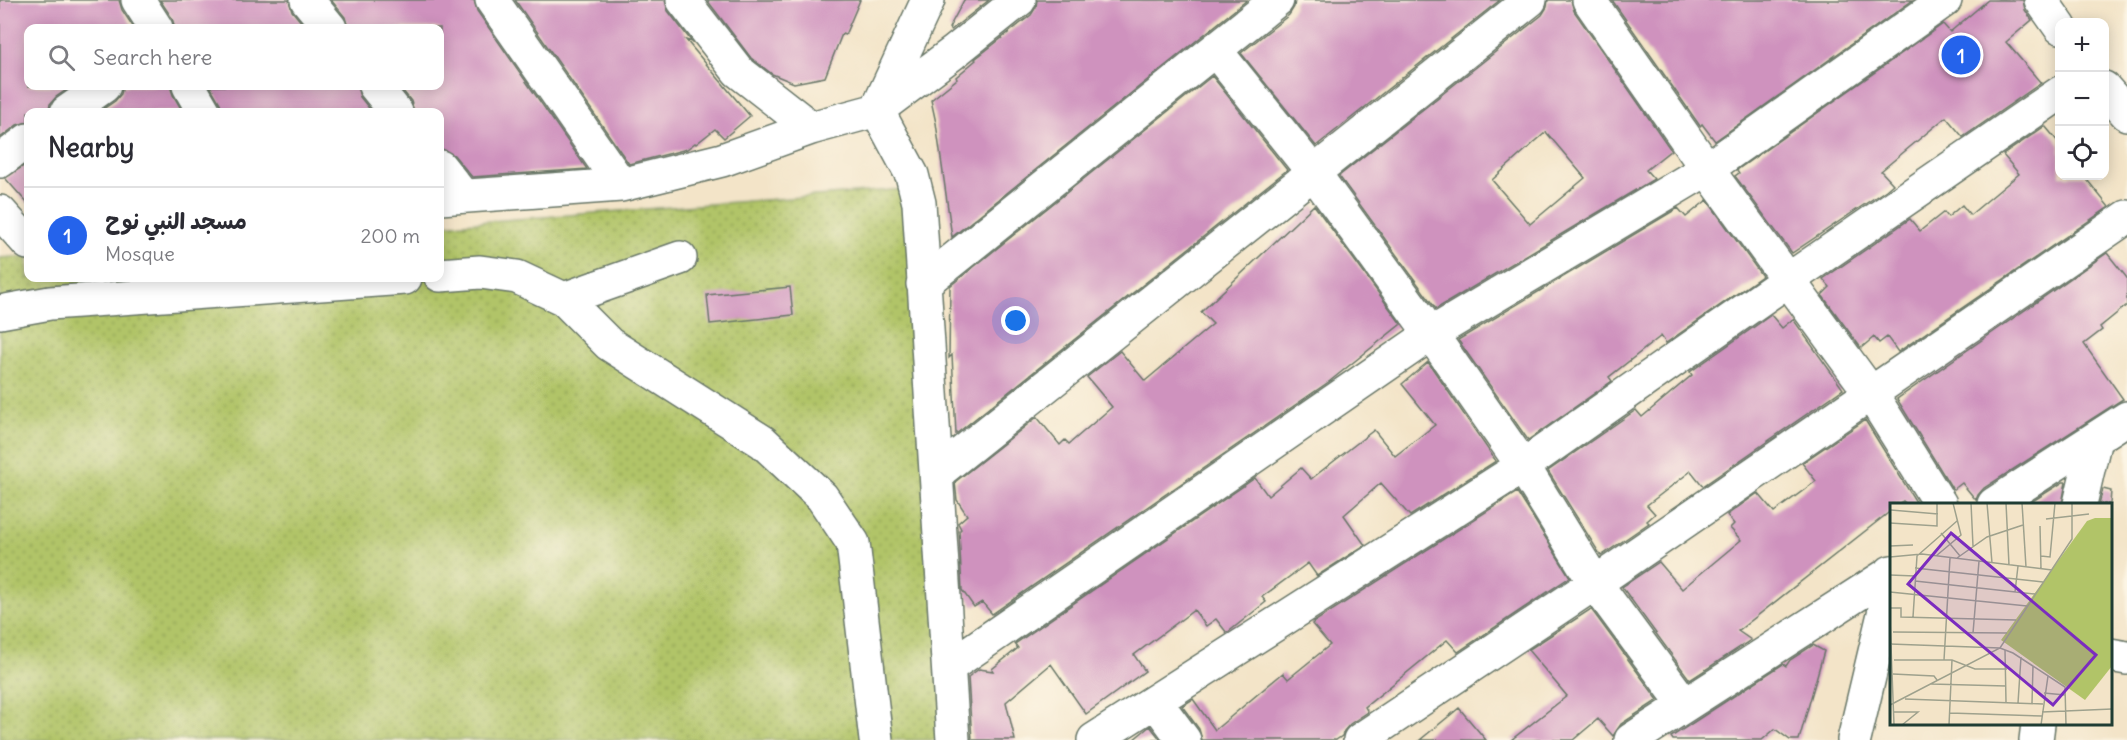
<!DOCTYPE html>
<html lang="en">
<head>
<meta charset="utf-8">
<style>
  body { margin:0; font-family:Delius,"Playpen Sans Arabic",sans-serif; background:#f7f7f7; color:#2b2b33 }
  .controls { position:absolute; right:18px; top:18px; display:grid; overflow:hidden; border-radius:12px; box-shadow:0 3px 15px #0003 }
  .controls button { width:54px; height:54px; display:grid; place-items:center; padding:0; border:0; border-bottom:2px solid #e1e1e2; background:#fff; color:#2b2b33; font:30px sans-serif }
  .you { position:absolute; left:1016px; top:321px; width:21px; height:21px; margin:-15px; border:4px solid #fff; border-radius:50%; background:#1a73e8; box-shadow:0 0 0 9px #1a73e833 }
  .badge { display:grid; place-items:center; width:39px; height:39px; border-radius:50%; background:#2563eb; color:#fff; font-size:20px; font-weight:700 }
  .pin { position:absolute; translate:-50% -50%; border:3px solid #fff; box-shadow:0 2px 6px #0006 }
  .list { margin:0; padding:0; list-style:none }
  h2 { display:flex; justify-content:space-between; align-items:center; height:78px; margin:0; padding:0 24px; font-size:26px }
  h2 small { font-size:20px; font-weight:400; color:#7c7c81 }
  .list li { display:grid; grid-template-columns:39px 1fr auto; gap:18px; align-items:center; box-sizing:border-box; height:96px; padding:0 24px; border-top:2px solid #e1e1e2 }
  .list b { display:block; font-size:22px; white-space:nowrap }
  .list p { margin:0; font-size:20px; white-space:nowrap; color:#7c7c81 }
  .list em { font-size:20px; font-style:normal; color:#7c7c81 }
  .icon { flex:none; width:33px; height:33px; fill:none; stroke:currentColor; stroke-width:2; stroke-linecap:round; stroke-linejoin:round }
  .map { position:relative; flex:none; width:2127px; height:740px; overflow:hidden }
  .search { position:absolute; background:#fff; box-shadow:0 3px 15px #0003; left:24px; top:24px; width:420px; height:66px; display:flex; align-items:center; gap:15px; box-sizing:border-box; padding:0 21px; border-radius:12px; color:#7c7c81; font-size:22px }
  .panel { position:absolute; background:#fff; box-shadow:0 3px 15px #0003; left:24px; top:108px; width:420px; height:174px; border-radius:12px }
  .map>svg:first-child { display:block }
  .park { fill:url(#park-dots); stroke:#68804e; stroke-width:1.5 }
  .building { fill:#cf92be; fill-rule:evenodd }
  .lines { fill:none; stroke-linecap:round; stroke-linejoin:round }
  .minor-casing { stroke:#697768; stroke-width:36 }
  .minor { stroke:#fff; stroke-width:33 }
  .inset-road { fill:none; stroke:#9ea18d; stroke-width:1.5 }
  .view { fill:#7b2cbf; fill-opacity:0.15; stroke:#7b2cbf; stroke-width:3 }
  .inset-edge { fill:none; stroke:#1f3d34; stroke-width:3 }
</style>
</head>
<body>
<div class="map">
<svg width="2127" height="740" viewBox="0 0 2127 740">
  <defs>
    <pattern id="park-dots" width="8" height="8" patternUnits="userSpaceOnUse" patternTransform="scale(1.5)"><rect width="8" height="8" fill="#b1c468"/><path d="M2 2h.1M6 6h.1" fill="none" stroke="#8fa056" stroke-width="1.8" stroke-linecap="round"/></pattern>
  </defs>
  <rect width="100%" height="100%" fill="#fcf5e5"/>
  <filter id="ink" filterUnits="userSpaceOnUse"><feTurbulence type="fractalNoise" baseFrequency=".0167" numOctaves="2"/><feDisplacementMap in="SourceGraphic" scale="12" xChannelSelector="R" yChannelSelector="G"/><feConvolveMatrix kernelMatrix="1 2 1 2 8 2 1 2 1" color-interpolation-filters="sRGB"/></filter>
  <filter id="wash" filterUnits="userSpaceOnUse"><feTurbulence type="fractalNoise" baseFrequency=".008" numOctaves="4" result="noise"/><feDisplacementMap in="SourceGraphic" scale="24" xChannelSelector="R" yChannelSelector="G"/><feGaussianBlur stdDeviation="1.35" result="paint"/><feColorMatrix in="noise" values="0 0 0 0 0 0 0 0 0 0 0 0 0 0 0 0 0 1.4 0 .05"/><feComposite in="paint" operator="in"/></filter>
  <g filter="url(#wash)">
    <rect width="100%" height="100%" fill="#f3e4c8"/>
    <!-- park -->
    <path class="park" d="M918,188L959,740H0V258L28,256V278H440V225Z"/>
    <g id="blocks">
      <!-- building -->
      <path class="building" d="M0,0H119L122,10L134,28H28V86H72L56,97L50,104L48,112H28V122L17,125L0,138Z
        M160,0H289L292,11L306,28H175L172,18Z
        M331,0H474L477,11L587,169L472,177L454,155L440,148V112H414L411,101L399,86H440V28H348L345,17Z
        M515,0H665L668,11L692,42L686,40L750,116L724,138L715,129L696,144L695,143L687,149L629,164Z
        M707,0H860L845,35L842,34L825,77L794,83L772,74L751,58Z
        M964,0H989L951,30L949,28Z
        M1037,0H1247L952,237L936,123L931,100L957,79L956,77L976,60L975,59L1031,15L1036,7Z
        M1295,0H1500L1316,146L1241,53L1289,15L1294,7Z
        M1548,0H1571L1574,11L1671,150L1646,170L1654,179L1436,309L1339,176L1542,15L1547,7ZM1546,132L1585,178L1530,224L1492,180Z
        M1612,0H1913L1715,141L1702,124L1700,126Z
        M1988,0H2023L2025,10L2032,20L2006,42L2041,83L1963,137L1946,117L1881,171L1893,184L1886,190L1792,253L1735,176L1739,173L1737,170L1943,24L1950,32Z
        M1212,76L1287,170L956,434L952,355L949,358L950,286Z
        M123,86H170L173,95L183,112H99L115,101L121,94Z
        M210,86H357L360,97L372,112H223L220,103Z
        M2045,126L2060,144V176H2084L2109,207L1898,352L1887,337L1879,343L1874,337L1861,348L1822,295L1830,287L1823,279L1910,219L1920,231L1944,212L1948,217L1962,205L1970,215L2019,174L2003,155Z
        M28,163V204L5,178Z
        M1707,200L1762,276L1666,343L1661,336L1609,377L1612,381L1528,440L1458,340L1678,208L1686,217Z
        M1314,205L1401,324L1330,381L992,614L982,602L974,607L962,590L959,531L961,529L958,523L967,515L957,500L955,482L1037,417L1060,445L1065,440L1069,444L1112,407L1087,377L1120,351L1145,381L1213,324L1201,312Z
        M2107,253L2127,278V305L2100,327L2102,330L2084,344L2123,399L1984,488L1978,495L1976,500L1962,483L1953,490L1897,399Z
        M790,287L793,315L710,324L707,295Z
        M1771,315L1782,328L1793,319L1843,389L1703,486L1691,471L1647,505L1655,514L1647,521L1649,523L1601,556L1548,471L1636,410L1642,417L1692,375L1690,372Z
        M1428,362L1496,461L1410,516L1381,483L1344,515L1365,545L1317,576L1308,563L1262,597L1266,602L1227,633L1216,619L1206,626L1194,610L1134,655L1145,671L1086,714L1051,664L1006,702L1015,740H972L968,677L979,669L993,671L992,669L1018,648L1015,644L1255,478L1268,496L1301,468L1311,479L1374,430L1395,456L1435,425L1402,384Z
        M1865,420L1916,502L1913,504H1906L1903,501L1898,504H1892V510L1738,631L1751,640L1690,680L1622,587L1659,562L1682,589L1741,540L1730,528L1734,524L1727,515L1758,493L1774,512L1816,481L1802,463Z
        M2063,482H2066L2062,504H2028Z
        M2103,489L2111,491L2110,504H2099Z
        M1517,492L1570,577L1458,652L1447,640L1365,707L1368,712L1350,724L1344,731L1342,736L1336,740H1202L1199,729L1182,706L1193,699L1215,730L1283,673L1288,679L1330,645L1312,624L1314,622Z
        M1591,609L1658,700L1621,724L1613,736L1598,719L1573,740H1511L1567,696L1528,650Z
        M1813,645L1824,651L1799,740H1790L1775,729L1762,740H1673L1671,737L1783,664L1786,666L1790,660Z
        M1459,708L1486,740H1420Z
        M1150,726L1161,740H1133Z"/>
    </g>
  </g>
  <g filter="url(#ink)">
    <use href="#blocks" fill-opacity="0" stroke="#697768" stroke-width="1.5"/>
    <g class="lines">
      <defs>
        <path id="minor" d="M138,0L156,28
          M307,0L330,28
          M492,0L621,185
          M683,0L738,71L811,128
          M928,0L877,110L912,175L919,203L953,740
          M1589,0L1707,169L1870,392L1940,504
          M2041,0L2060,27
          M1215,50L1313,172L1431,334L1523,466L1595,583L1685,705
          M189,86L204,112
          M375,86L396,112
          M2104,88L2127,114
          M67,112L104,86
          M0,161L28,140
          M440,167L463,196
          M440,198L621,185L722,160L811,128L877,110L953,53L1019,0
          M0,212L28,243
          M440,275L480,272L517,277L564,299L609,344L763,442L822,497L853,543L876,740
          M923,284L1277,0
          M564,299L680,258
          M0,312L50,303L405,278
          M937,473L1530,0
          M1994,504L2127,418
          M2080,504L2095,439
          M2110,655L2127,658
          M950,666L1431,334L1707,169L1945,0
          M1155,701L1184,740
          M1094,740L1523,466L1788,280L2060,93
          M1360,740L1595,583L2127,217
          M1631,740L1892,572
          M1854,740L1884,614L1891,572
          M2036,740L2038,724"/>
      </defs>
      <!-- minor casing -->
      <use href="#minor" class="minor-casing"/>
      <!-- minor -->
      <use href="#minor" class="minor"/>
    </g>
  </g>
  <!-- overview -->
  <g transform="translate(1890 503)">
    <rect width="222" height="222" fill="#f3e4c8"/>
    <path d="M205,15H222V163L195,197L111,137L197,18Z" fill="#b1c468"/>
    <path class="inset-road" d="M81,0L83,43M97,0L102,60M116,0L119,62M132,0L136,64M1,7L48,11M156,16L199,11M0,20L47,23V0M150,23L151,66M51,30L70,53M0,43L23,42M46,53L71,32L63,0M151,53L160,54L165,0M0,54L32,51L162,67M67,55L97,34L133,22M25,65L153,79M0,72L25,73M25,78L145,91M0,89L137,103M125,89L128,63M0,105H11V114L126,117M23,114L27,53L67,18M0,116L4,222M3,129L117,130M83,130L89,58M0,141L110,145L123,150L175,184L176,222M115,147L116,199M4,157H62L85,166H117M54,157L60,55M3,171L44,173L47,177M41,181L116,183M154,190L175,192M15,196L153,201M128,200L131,154M142,200L143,163M0,202L110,145L182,36V0M3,209H28L12,222M152,209L222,206M60,210L152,213M59,222L62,157M151,222L158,173"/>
    <path class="view" d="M61,30L206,152L163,202L18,81Z"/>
    <rect width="222" height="222" class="inset-edge"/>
  </g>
</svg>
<div class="controls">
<button>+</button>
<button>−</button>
<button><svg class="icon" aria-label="locate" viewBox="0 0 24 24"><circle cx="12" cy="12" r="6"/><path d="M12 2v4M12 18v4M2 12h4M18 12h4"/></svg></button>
</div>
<div class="you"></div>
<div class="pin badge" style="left:1961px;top:55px">1</div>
<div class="search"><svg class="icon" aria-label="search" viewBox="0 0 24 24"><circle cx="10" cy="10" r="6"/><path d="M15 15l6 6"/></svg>Search here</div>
<section class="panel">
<h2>Nearby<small></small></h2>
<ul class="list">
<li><span class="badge">1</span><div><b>مسجد النبي نوح</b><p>Mosque</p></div><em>200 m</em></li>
</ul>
</section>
</div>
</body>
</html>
